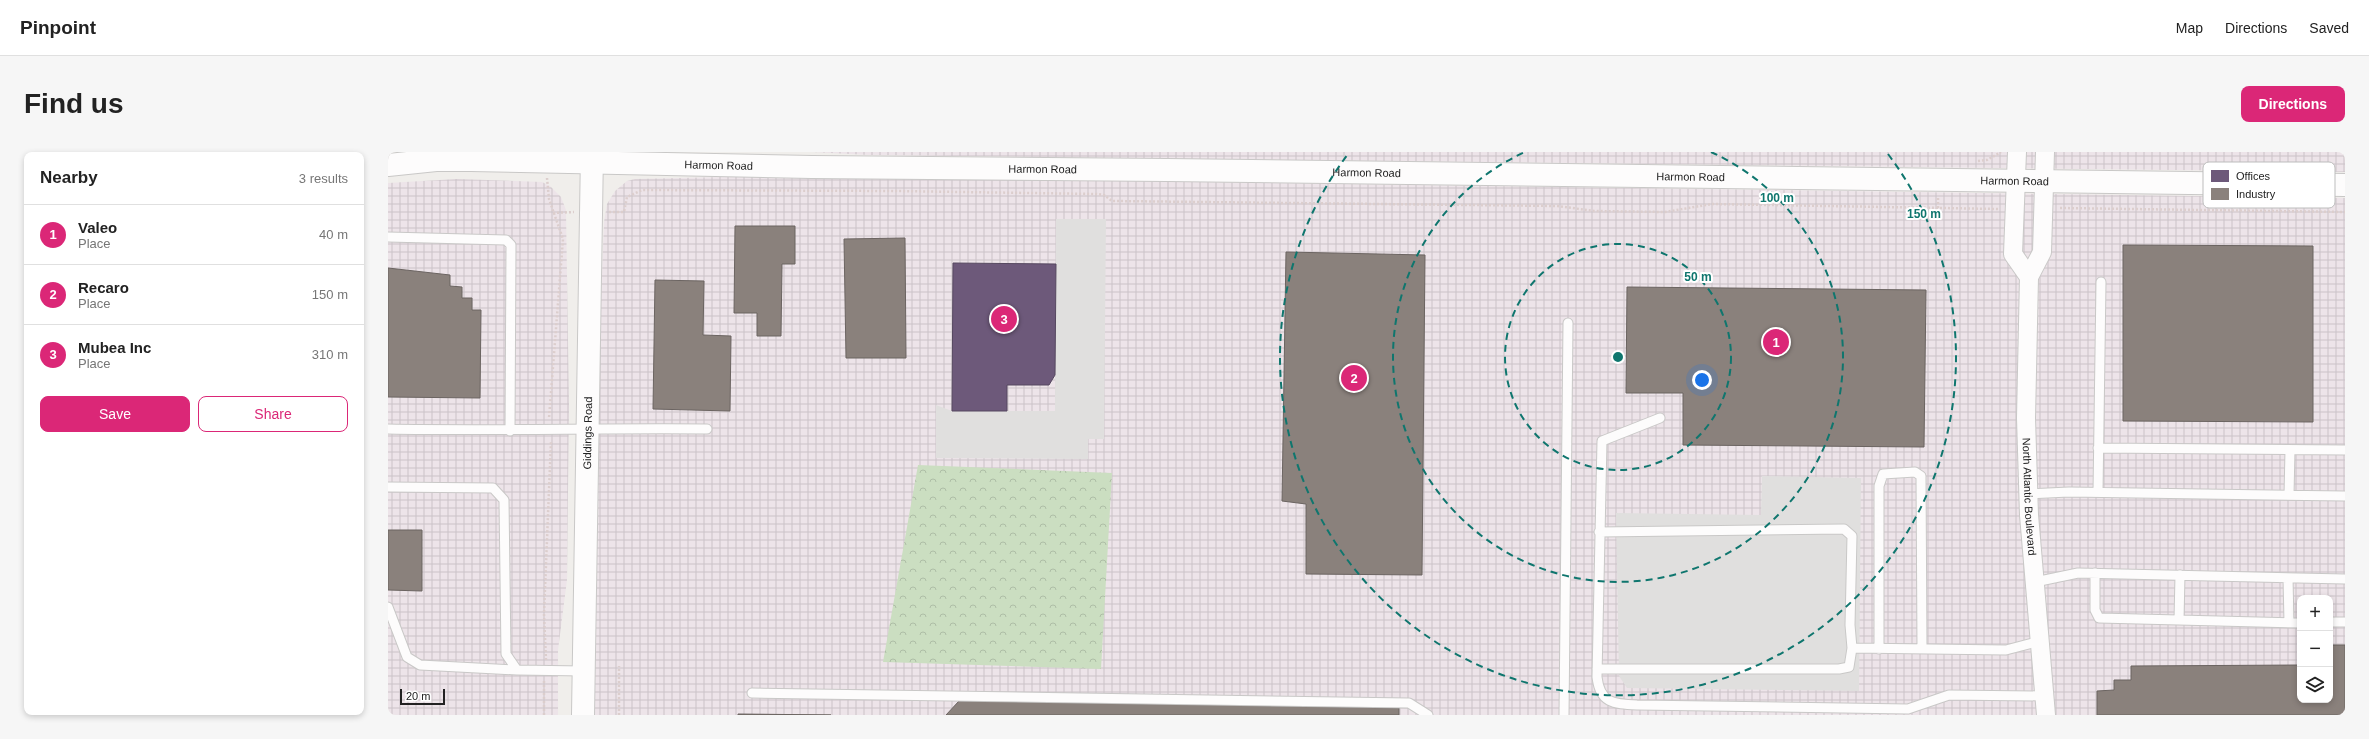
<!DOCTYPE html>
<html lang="en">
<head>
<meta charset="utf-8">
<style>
  body { margin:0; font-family:Arial,sans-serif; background:#f6f6f6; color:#222 }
  .controls { position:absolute; right:12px; bottom:12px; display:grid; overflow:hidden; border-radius:8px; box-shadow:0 2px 6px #0003 }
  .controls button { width:36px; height:36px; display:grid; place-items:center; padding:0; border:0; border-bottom:1px solid #e0e0e0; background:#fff; color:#222; font:20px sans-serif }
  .scale { position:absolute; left:12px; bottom:10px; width:45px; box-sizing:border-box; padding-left:4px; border:2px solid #222; border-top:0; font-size:11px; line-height:14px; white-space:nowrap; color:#222; -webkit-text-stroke:3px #fff; paint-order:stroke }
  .you { position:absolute; left:1314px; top:228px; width:14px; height:14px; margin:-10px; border:3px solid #fff; border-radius:50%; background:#1a73e8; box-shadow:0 0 0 6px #1a73e833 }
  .badge { display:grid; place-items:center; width:26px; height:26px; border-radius:50%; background:#db2777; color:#fff; font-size:13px; font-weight:700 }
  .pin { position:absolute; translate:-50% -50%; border:2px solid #fff; box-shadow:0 1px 4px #0006 }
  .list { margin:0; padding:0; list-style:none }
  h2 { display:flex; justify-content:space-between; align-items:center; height:52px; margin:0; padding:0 16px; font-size:17px }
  h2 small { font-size:13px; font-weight:400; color:#767676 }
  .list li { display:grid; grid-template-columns:26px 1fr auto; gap:12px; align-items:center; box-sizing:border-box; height:60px; padding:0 16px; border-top:1px solid #e0e0e0 }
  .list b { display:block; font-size:15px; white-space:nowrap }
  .list p { margin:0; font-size:13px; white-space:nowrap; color:#767676 }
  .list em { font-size:13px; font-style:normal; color:#767676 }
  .actions { display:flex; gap:8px; padding:12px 16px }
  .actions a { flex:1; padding:9px 0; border:1px solid #db2777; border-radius:8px; text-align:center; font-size:14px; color:#db2777 }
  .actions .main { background:#db2777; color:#fff }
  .icon { flex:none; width:22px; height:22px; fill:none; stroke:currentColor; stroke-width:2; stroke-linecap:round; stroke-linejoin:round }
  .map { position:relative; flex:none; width:1957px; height:563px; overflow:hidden; border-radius:8px }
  header { display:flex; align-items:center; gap:24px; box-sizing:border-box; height:56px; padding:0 20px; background:#fff; border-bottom:1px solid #e0e0e0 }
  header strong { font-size:19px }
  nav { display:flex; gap:22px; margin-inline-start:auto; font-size:14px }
  .intro { display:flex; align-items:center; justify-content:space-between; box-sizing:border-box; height:96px; padding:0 24px }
  h1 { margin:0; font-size:28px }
  .button { padding:10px 18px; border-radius:8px; background:#db2777; color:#fff; font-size:14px; font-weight:700 }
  main { display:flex; gap:24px; padding:0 24px }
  aside { flex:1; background:#fff; border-radius:8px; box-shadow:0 2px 6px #0003 }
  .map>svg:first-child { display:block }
  .industrial { fill:url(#industrial-grid); fill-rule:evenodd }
  .forest { fill:url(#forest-crowns) }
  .parking { fill:#e0dfde }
  .offices { fill:#6d597a; stroke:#564860 }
  .industry { fill:#8a817c; stroke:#6b6461 }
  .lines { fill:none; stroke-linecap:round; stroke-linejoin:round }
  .service-casing { stroke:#c9c8c7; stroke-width:11 }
  .minor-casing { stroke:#c9c8c7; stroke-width:20 }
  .tertiary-casing { stroke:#c9c8c7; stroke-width:24 }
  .path { stroke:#dccecd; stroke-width:2.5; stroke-dasharray:2 2; stroke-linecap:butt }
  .service { stroke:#fdfcfc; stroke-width:9 }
  .minor { stroke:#fdfcfc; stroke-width:18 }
  .tertiary { stroke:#fdfcfc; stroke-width:22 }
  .ring { fill:none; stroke:#0f766e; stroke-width:2; stroke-dasharray:7 5 }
  .labels { text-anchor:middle; stroke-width:4; stroke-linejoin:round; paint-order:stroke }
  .street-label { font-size:11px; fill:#222; stroke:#fff }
  .key { fill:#fff; stroke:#bdbdbd; stroke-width:1 }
  .key-label { font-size:11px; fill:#222 }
  .centre { fill:#0f766e; stroke:#fff; stroke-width:2 }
  .ring-label { font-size:12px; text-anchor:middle; font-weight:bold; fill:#0f766e; stroke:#fff; stroke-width:4; stroke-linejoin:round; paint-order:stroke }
</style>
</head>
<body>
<header>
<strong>Pinpoint</strong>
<nav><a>Map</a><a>Directions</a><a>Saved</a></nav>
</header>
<div class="intro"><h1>Find us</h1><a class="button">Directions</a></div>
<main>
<aside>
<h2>Nearby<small>3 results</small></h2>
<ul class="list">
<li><span class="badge">1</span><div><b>Valeo</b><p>Place</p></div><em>40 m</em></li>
<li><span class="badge">2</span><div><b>Recaro</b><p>Place</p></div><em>150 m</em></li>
<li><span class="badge">3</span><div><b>Mubea Inc</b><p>Place</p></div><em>310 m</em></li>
</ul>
<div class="actions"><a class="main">Save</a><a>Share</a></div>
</aside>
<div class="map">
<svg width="1957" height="563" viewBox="0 0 1957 563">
  <defs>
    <pattern id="industrial-grid" width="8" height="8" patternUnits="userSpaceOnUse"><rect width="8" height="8" fill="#ede4e9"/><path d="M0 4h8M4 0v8" fill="none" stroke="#cbc3c8"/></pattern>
    <pattern id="forest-crowns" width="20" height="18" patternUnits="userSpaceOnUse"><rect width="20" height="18" fill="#cbdec1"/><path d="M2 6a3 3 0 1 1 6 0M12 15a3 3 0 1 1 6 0" fill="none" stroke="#aebea6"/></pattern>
  </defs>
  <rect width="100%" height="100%" fill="#f0eeeb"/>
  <!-- industrial -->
  <path class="industrial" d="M424,0H1957V20L480,3Z
    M379,24L1957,46V563H204L205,351L216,70L219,52L227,39L239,29L247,27ZM1912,446H1942V548H1912Z
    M69,27L154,30L162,34L173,45L178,58L181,254L179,428L170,498V563H0V31Z"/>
  <!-- forest -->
  <path class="forest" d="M530,313L724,321L713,517L495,510Z"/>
  <!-- parking -->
  <path class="parking" d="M668,67H718L716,287H700V307L548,306V253L564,259H667Z
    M1374,324L1473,326L1471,539L1239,536L1231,524L1228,361L1373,363Z"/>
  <!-- offices -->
  <path class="offices" d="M565,111L668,112L667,223L661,233H619V259H564Z"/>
  <!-- industry -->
  <path class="industry" d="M347,74H407V112H394L393,184H369V161H346Z
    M517,86L518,206H458L456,87Z
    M1735,93L1925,94V270L1735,269Z
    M898,100L1037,103L1034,423L918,422V352L894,349Z
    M0,116L62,123V134L74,135V146H84V158H93L92,246L0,245Z
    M267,128L316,129L315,183L343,184L342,259L265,257Z
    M1239,135L1538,138L1536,295L1295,293V241H1238Z
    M0,378H34V439L0,438Z
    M1944,493H1957V563H1709V539L1726,538V528H1743V514L1912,513V548H1942Z
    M571,549L1011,556V563H558Z
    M350,562L443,563H350Z"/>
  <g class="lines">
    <defs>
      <path id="service" d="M0,85L118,88L123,93L122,279
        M1272,266L1214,289L1209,525C1212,551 1225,552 1249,553L1520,557L1561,543L1656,544
        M0,277C106,279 213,276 319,277
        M1710,296L1957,298
        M0,335L105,336L116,348L118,502L129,518L195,519
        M1710,340L1713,130
        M1640,342L1681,340L1957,344
        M1901,343L1902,298
        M1211,380L1456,377L1464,384L1462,473L1464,496
        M1707,421V458L1711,466L1912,471
        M1900,426L1901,471
        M1647,430L1690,421L1957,427
        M0,455L19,505L32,513L129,518
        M1791,468L1792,423
        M1942,470H1957
        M1491,497V334L1495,322L1527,320L1533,324L1534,497
        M1209,517H1451L1461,515L1464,496L1618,498L1652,489
        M364,541L1021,551L1040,563
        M1176,563L1180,171"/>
      <g id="minor">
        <path d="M1629,0L1625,102L1641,125"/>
        <path id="s1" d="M1657,0L1654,100L1641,125L1638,266L1641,363L1658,563"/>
      </g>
      <g id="tertiary">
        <path id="s2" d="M0,13L48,8H83L424,15L779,18L1957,33"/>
        <path id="s3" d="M195,563L204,0"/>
      </g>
    </defs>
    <!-- service casing -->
    <use href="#service" class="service-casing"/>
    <!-- minor casing -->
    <use href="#minor" class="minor-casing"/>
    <!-- tertiary casing -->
    <use href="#tertiary" class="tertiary-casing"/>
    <!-- path -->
    <path class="path" d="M1590,9L1599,8L1613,0
      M159,26L161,47L175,87L161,266
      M1550,56V46
      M1672,56L1957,60
      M221,60H236L239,45L254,38L506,39L709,42L716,43L724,49L1170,54L1206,59L1277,60L1324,52L1611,57
      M165,61L186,60
      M158,508L156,462L163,289
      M156,529V563
      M231,563V514"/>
    <!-- service -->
    <use href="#service" class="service"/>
    <!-- minor -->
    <use href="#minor" class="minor"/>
    <!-- tertiary -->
    <use href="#tertiary" class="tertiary"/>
  </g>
  <!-- distance rings -->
  <g class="ring">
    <circle cx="1230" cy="205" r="113"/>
    <path d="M1323 0A225 225 0 1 1 1137 0"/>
    <path d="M1500 2A338 338 0 1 1 960 2"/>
  </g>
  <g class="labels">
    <!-- street labels -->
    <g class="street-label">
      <text dy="4" stroke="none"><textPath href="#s2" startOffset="331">Harmon Road</textPath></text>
      <text dy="4" stroke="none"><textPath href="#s2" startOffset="655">Harmon Road</textPath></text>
      <text dy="4" stroke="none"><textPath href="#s2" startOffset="979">Harmon Road</textPath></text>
      <text dy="4" stroke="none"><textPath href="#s2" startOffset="1303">Harmon Road</textPath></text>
      <text dy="4" stroke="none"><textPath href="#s2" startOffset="1627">Harmon Road</textPath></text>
      <text dy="4" stroke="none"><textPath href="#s3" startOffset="282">Giddings Road</textPath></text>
      <text dy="4" stroke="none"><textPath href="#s1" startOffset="348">North Atlantic Boulevard</textPath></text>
    </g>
  </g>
  <!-- legend -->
  <rect x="1815" y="10" width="132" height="46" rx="6" class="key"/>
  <rect x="1823" y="18" width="18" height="12" fill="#6d597a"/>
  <rect x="1823" y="36" width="18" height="12" fill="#8a817c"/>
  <g class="key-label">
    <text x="1848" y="28">Offices</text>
    <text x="1848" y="46">Industry</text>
  </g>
  <circle cx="1230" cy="205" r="6" class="centre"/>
  <g class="ring-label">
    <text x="1389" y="50">100 m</text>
    <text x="1536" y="66">150 m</text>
    <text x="1310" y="129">50 m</text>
  </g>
</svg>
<div class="controls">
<button>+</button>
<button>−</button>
<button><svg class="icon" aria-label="layers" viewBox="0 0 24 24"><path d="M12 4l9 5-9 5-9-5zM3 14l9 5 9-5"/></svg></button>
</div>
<div class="scale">20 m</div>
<div class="you"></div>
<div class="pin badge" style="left:1388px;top:190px">1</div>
<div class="pin badge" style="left:966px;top:226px">2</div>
<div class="pin badge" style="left:616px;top:167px">3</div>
</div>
</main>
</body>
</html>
